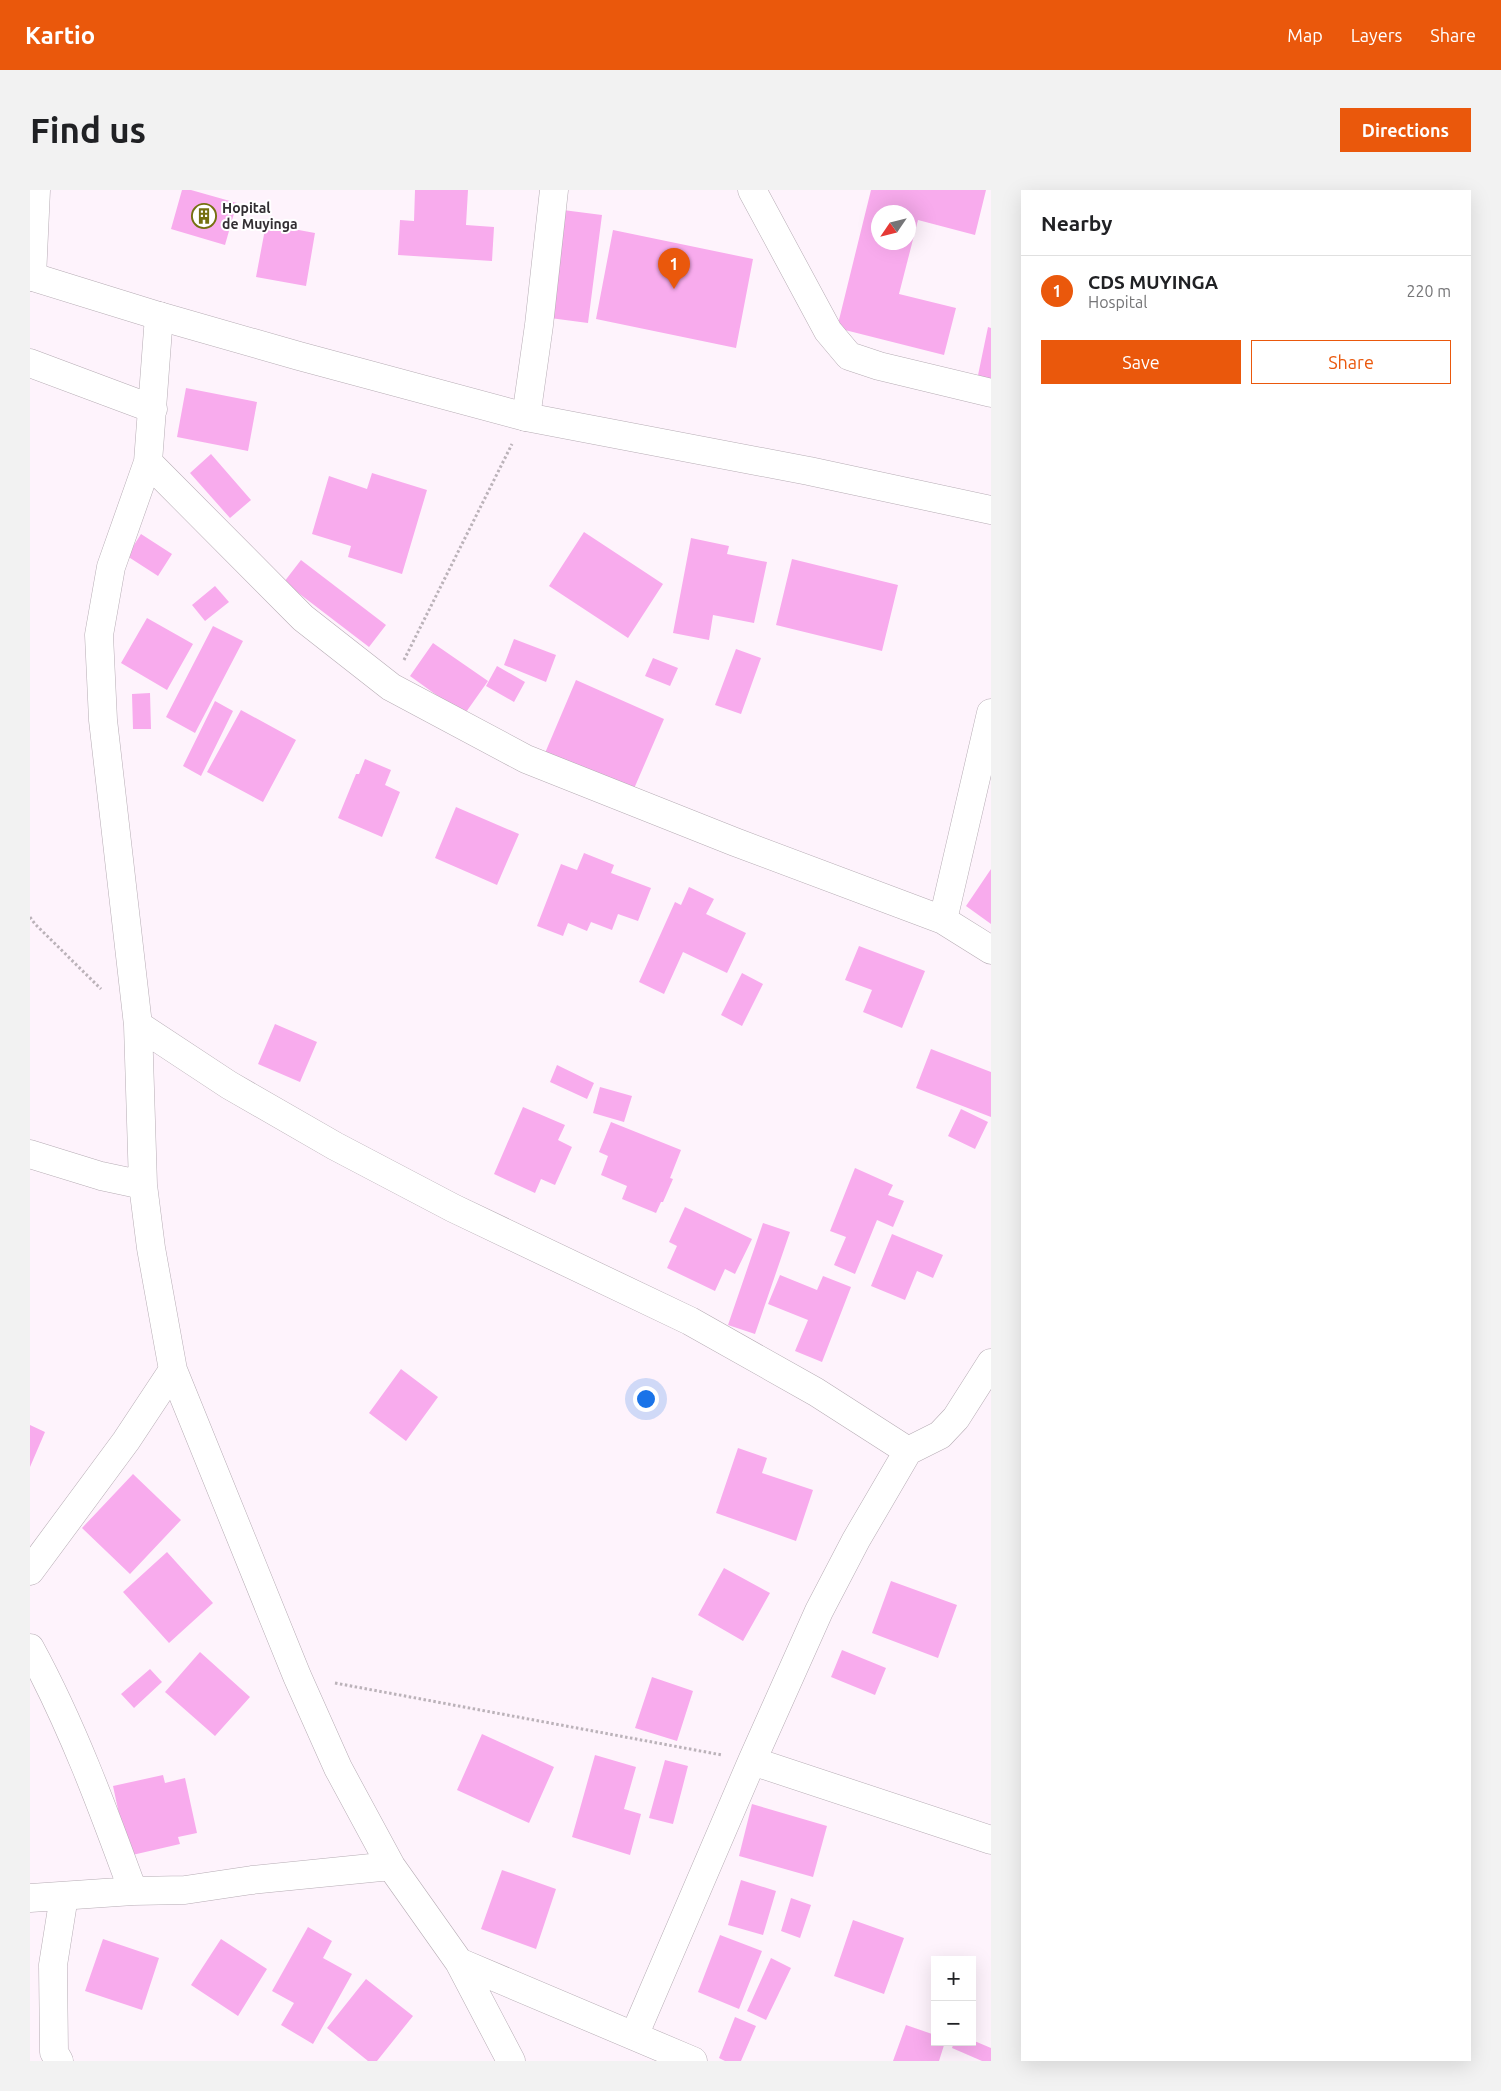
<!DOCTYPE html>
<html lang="en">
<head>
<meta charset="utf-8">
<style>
  body { margin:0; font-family:Ubuntu,sans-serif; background:#f2f2f2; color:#202124 }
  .controls { position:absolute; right:15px; bottom:15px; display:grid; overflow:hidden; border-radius:0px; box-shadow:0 5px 20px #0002 }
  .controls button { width:45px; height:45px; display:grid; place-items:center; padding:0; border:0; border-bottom:1px solid #e0e0e0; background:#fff; color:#202124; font:25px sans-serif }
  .compass { position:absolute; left:841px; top:15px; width:45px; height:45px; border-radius:50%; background:#fff; box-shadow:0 5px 20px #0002; rotate:235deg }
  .you { position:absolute; left:615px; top:1208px; width:18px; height:18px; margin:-12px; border:4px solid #fff; border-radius:50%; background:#1a73e8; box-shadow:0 0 0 8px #1a73e833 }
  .badge { display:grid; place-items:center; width:32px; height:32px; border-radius:50%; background:#ea580c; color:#fff; font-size:16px; font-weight:700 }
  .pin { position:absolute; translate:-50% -41px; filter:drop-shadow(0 1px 2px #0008) }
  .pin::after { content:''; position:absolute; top:26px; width:18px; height:15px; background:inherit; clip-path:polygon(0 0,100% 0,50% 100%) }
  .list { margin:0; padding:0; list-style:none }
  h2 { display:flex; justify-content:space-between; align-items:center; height:65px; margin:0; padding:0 20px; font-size:21px }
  h2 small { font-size:16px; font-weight:400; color:#757577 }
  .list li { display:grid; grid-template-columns:32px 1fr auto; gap:15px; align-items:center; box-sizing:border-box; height:70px; padding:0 20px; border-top:1px solid #e0e0e0 }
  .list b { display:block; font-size:19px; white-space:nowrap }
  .list p { margin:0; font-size:16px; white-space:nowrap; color:#757577 }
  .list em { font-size:16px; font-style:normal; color:#757577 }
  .actions { display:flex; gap:10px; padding:15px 20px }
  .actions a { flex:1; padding:11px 0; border:1px solid #ea580c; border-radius:0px; text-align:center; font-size:18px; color:#ea580c }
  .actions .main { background:#ea580c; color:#fff }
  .map { position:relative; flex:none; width:961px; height:1871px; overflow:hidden; border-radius:0px }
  header { display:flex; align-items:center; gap:30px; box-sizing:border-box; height:70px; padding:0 25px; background:#ea580c; color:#fff }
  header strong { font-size:24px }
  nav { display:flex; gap:28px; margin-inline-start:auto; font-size:18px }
  .intro { display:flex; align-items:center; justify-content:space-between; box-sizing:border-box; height:120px; padding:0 30px }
  h1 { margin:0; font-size:35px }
  .button { padding:12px 22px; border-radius:0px; background:#ea580c; color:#fff; font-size:18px; font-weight:700 }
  main { display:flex; gap:30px; padding:0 30px }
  aside { flex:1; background:#fff; border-radius:0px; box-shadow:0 5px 20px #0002 }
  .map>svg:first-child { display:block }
  .building { fill:#f8abed; fill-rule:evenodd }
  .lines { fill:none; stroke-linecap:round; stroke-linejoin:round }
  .minor-casing { stroke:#b6acb4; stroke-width:29 }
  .major-casing { stroke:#b6acb4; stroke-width:29 }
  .path { stroke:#bbb2b9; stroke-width:3; stroke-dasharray:2.5 2.5; stroke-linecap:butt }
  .minor { stroke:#fff; stroke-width:28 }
  .major { stroke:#fff; stroke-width:28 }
  .labels { text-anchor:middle; stroke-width:4; stroke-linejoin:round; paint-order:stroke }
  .poi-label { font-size:14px; font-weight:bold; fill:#322e32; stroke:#fff; text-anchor:start }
</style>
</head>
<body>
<header>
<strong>Kartio</strong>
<nav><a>Map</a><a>Layers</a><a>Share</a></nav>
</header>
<div class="intro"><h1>Find us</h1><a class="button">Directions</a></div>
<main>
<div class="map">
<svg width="961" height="1871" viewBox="0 0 961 1871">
  <rect width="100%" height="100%" fill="#fef3fc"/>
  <!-- building -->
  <path class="building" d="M152,0H161L207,13L195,55L141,39Z
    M385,0H438L436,35L464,37L462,71L368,65L370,30L384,31Z
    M841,0H956L945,45L888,30L869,104L926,118L914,165L807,138ZM848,22H878V52H848Z
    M533,20L572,25L558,133L520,128Z
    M236,34L285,43L276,96L226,87Z
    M583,40L723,69L706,158L566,129Z
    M958,137L961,138V193L947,190Z
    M156,198L227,212L218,261L147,247Z
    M181,264L221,310L200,328L160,283Z
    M342,283L397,300L372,384L318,367L321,356L282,344L299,286L337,299Z
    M554,342L633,394L598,448L519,396Z
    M111,344L142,364L128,386L97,366Z
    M661,348L699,356L697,364L737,372L724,433L683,425L679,450L643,443Z
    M762,369L868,395L852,461L746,435Z
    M271,370L356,435L339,457L254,392Z
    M185,396L199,412L175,431L162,415Z
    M117,428L163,454L137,500L91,473Z
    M183,436L213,451L165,543L136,527Z
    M484,449L526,465L516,492L474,475Z
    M403,453L458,491L434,525L380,486Z
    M706,459L731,468L711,524L685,515Z
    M623,468L648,478L640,496L615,486Z
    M467,476L495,492L484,512L456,496Z
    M546,490L634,529L603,601L515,563Z
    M120,503L121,539H103L102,504Z
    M185,511L203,521L171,586L153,576Z
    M211,520L266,550L233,612L177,582Z
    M335,569L361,580L355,595L370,602L352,647L308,628L326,584H329Z
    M426,617L489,644L467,695L405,668Z
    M554,663L584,675L581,683L621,698L608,731L588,724L582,740L561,732L557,741L538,733L533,746L507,736L531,674L547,680Z
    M961,679V734L936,716Z
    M659,697L684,709L676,724L716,743L697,783L653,762L634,804L609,792L645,712L651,715Z
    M829,756L895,781L872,838L833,822L842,800L815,790Z
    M712,783L733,794L712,836L691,825Z
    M245,834L287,852L270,892L228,874Z
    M901,859L961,882V927L886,898Z
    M527,875L564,893L557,909L520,892Z
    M570,897L602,906L594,932L563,923Z
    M493,917L535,935L528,950L542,957L525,995L511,989L505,1003L464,984Z
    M931,919L958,932L945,959L918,946Z
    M581,932L651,960L640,988L643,989L633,1012H631L626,1023L592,1009L597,996L571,985L578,966L569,962Z
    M825,978L863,995L858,1005L874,1011L863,1037L847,1030L825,1084L804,1075L816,1047L800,1041Z
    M655,1017L722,1049L705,1084L695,1079L685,1101L637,1078L647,1056L639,1052Z
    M733,1033L760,1042L725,1144L698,1135Z
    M862,1044L913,1065L903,1088L887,1081L875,1110L841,1096Z
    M750,1085L787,1100L793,1086L821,1097L792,1172L765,1161L778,1130L738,1114Z
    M371,1179L408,1207L376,1251L339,1223Z
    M0,1235L15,1242L0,1277Z
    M708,1258L737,1268L732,1283L783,1300L766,1351L686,1323Z
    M103,1284L151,1330L100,1384L52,1338Z
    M137,1362L183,1413L139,1453L93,1402Z
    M694,1378L740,1403L713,1451L668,1425Z
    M861,1391L927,1415L908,1468L842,1443Z
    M812,1460L856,1478L845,1505L801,1487Z
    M170,1462L220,1507L185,1546L135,1502Z
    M120,1479L132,1492L104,1518L91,1504Z
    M622,1487L663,1501L647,1551L605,1538Z
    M452,1544L524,1577L499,1633L427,1600Z
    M565,1565L606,1577L594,1619L611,1624L600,1665L542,1647Z
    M635,1570L658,1576L643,1634L619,1628Z
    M133,1585L135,1593L155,1588L167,1643L148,1647L150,1654L98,1666L83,1596Z
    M722,1614L797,1636L783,1687L709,1666Z
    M472,1680L526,1699L506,1759L451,1739Z
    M711,1690L746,1701L733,1745L698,1735Z
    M761,1708L781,1715L770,1748L751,1741Z
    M823,1730L874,1748L854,1804L804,1786Z
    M278,1737L302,1751L293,1768L322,1784L283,1854L251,1835L264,1813L242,1801Z
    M690,1745L732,1761L709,1819L668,1802Z
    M73,1749L129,1768L112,1820L55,1801Z
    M191,1749L237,1779L208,1826L161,1795Z
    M741,1768L761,1778L736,1830L717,1821Z
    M336,1789L383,1826L347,1871H338L297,1838Z
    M705,1827L726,1836L711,1871H695L689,1868Z
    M876,1835L905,1845V1852H915L909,1871H863Z
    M942,1850L961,1858V1871H952L922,1858L924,1852H942Z"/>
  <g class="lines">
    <defs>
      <path id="minor" d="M722,0L798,141L819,166L849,176L961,203
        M2,87L6,0
        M129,126L118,272L81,377L69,445L73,530L108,835L113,995L121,1058L143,1180L267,1486L308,1578L361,1676L429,1772L481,1871
        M0,173L123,219
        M496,227L509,135L524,0
        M118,272L273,428L361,497L496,569L705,652L913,730L961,760
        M913,730L961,523
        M108,835L199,895L305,956L423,1018L660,1131L786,1202L878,1261
        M0,964L71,986L113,995
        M0,1381L96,1251L143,1180
        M0,1458C42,1535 73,1619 103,1701
        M722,1571L961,1650
        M0,1708L103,1701L155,1700L222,1690L361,1676
        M429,1772L663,1871
        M604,1846L722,1571L789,1421L826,1350L878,1261L910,1245L926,1228L961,1173
        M29,1871L24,1862L23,1775L34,1706"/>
      <path id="major" d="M0,86L129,126L269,166L496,227L779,281L961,320"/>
    </defs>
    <!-- minor casing -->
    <use href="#minor" class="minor-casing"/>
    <!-- major casing -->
    <use href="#major" class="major-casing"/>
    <!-- path -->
    <path class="path" d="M374,470L482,254
      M0,727L5,734L71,799
      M305,1493L692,1565"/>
    <!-- minor -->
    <use href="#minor" class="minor"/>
    <!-- major -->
    <use href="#major" class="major"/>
  </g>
  <!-- icons -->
  <defs>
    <symbol id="building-ring" viewBox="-11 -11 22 22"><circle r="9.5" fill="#fff" stroke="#757010" stroke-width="1.5"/><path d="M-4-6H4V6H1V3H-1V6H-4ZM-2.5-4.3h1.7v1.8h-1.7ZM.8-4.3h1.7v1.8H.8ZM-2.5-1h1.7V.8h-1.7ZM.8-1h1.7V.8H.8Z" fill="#757010"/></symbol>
  </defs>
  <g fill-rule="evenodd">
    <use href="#building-ring" x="160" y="12" width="28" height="28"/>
  </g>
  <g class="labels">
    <!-- poi labels -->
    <g class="poi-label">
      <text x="192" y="23">Hopital<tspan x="192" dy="16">de Muyinga</tspan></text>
    </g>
  </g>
</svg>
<div class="controls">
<button>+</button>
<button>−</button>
</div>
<svg class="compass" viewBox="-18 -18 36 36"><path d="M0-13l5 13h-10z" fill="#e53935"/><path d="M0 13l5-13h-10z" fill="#757577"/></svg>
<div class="you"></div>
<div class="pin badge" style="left:644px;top:99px">1</div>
</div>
<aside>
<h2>Nearby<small></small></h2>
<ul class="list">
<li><span class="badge">1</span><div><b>CDS MUYINGA</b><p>Hospital</p></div><em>220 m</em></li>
</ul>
<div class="actions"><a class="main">Save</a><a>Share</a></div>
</aside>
</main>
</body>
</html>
